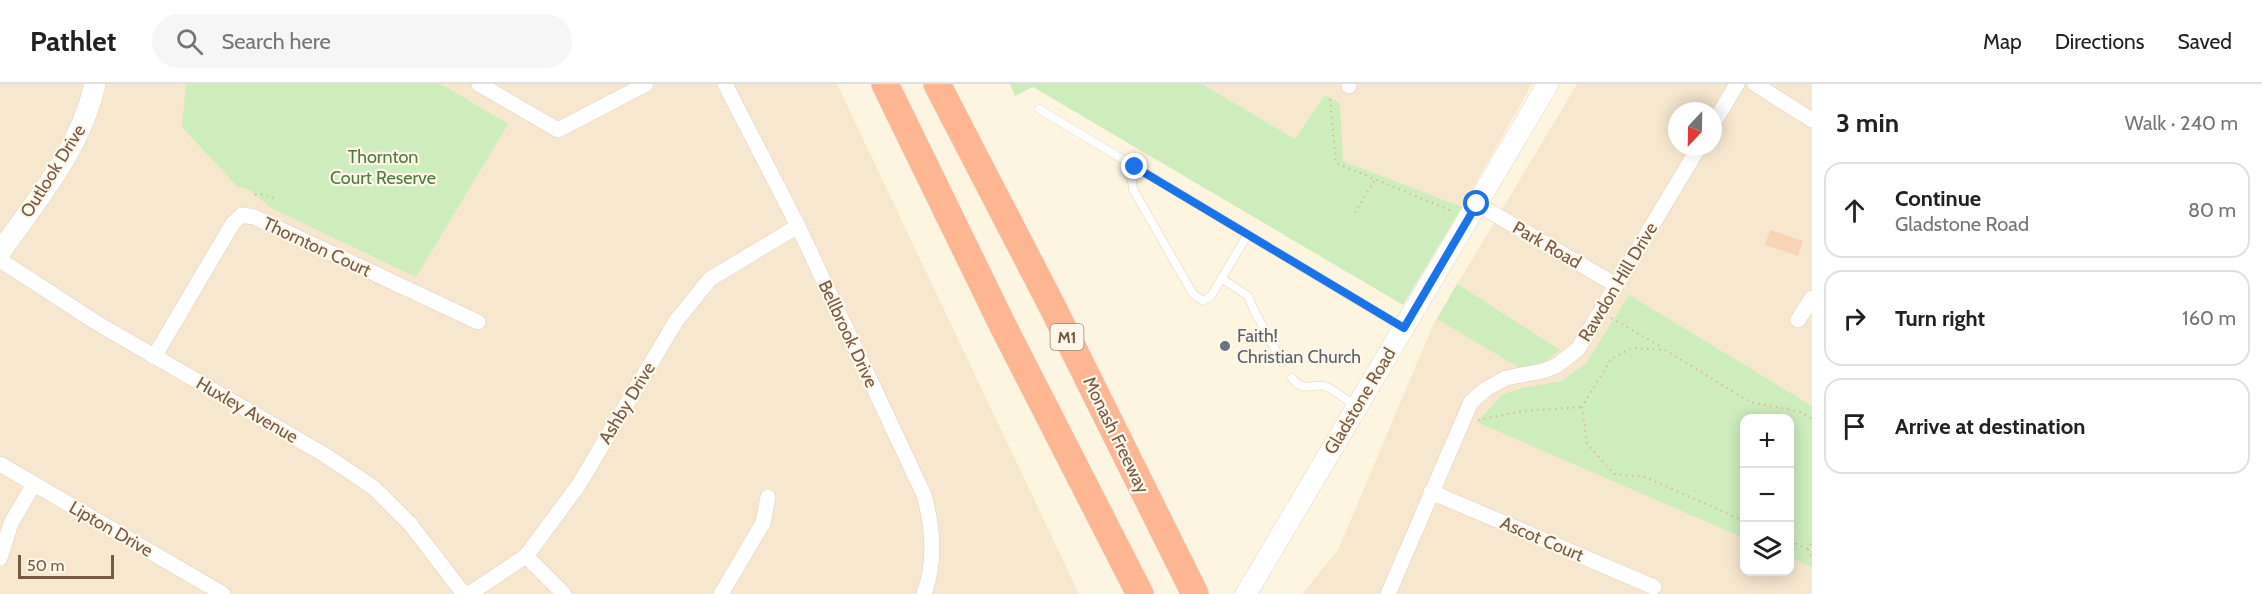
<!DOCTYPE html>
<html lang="en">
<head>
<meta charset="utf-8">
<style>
  body { margin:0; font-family:Cabin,sans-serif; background:#f6f6f6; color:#202124 }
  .controls { position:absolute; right:18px; bottom:18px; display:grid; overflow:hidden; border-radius:12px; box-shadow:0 3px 15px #0003 }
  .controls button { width:54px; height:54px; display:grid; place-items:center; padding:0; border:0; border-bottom:2px solid #e0e0e0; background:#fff; color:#202124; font:30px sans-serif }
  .compass { position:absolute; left:1668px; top:18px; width:54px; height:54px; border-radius:50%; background:#fff; box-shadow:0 3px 15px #0003; rotate:202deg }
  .scale { position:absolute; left:18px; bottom:15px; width:96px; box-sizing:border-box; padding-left:6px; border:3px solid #775a45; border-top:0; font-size:16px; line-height:21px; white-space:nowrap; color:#775a45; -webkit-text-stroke:4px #fff8e8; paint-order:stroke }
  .stop { position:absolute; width:18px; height:18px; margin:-14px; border:4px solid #1a73e8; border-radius:50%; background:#fff }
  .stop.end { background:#1a73e8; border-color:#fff; box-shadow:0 2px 6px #0008 }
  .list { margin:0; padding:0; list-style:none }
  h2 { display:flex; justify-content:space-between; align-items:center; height:78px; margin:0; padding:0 24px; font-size:26px }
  h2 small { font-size:20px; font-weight:400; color:#757577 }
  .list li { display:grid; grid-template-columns:39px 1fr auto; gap:18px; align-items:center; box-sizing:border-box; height:96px; margin:0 12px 12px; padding:0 12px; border:2px solid #e0e0e0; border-radius:18px }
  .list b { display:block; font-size:22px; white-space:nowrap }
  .list p { margin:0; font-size:20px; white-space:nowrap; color:#757577 }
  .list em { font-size:20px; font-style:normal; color:#757577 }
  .icon { flex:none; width:33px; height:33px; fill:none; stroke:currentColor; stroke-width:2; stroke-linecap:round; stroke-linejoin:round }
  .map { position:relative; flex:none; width:1812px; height:510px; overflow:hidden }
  header { display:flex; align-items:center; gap:36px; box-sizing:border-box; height:84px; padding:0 30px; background:#fff; border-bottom:2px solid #e0e0e0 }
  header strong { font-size:28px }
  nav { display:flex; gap:33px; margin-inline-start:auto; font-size:21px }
  .search { width:420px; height:54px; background:#f6f6f6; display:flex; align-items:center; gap:15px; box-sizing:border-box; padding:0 21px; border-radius:33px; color:#757577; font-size:22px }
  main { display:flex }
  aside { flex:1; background:#fff }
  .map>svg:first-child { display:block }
  .residential { fill:#f6e7ce; fill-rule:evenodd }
  .green { fill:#cdedbd }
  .building { fill:#f6d4b5 }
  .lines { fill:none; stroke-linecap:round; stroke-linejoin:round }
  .lane-casing { stroke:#e3d1bb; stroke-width:9 }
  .street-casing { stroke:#e3d1bb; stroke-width:16 }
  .secondary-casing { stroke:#ead4ba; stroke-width:22 }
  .highway-casing { stroke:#e1dbd6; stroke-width:28 }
  .path { stroke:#dab799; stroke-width:2; stroke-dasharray:1.5 4.5; stroke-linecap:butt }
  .lane { stroke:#fff; stroke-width:8 }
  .street { stroke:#fff; stroke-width:15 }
  .secondary { stroke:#fff; stroke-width:21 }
  .highway { stroke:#feb591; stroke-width:27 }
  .route { stroke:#1a73e8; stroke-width:8 }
  .worship-dot { fill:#6b7280; stroke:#fff8e8; stroke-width:2 }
  .labels { text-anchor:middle; stroke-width:4.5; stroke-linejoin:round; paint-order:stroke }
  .shield { fill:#fff8e8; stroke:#a08976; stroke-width:1.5 }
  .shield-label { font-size:16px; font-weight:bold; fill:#775a45 }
  .park-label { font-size:18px; fill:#4b7e3c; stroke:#fff8e8 }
  .street-label { font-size:18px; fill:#775a45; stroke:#fff8e8 }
  .worship-label { font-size:18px; fill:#5b616d; stroke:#fff8e8; text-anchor:start }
</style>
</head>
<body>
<header>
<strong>Pathlet</strong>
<div class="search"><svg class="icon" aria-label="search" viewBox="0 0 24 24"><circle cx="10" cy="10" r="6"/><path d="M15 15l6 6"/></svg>Search here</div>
<nav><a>Map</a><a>Directions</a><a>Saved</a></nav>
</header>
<main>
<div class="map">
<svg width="1812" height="510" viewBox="0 0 1812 510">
  <rect width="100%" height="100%" fill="#fef5e0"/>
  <!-- residential -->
  <path class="residential" d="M0,0H837L1079,510H0Z
    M1202,0H1532L1462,123L1342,77L1340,19L1325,11L1295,55Z
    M1577,0H1812V510H1302L1338,466L1434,239ZM1677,27H1713V63H1677ZM1744,334H1790V488H1744Z"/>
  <!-- green -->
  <path class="green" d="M186,0H441L508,40L416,193L271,124L250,106L238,103L182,43Z
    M1010,0H1202L1295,55L1325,11L1340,19L1343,77L1462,123L1403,221L1033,3L1015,12Z
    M1457,200L1560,266L1544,278L1520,284L1437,235Z
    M1629,211L1812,322V483L1790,473V334H1744V454L1477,338L1502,311L1522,304L1562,297L1586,279Z"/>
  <!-- building -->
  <path class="building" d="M1770,146L1803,157L1798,172L1765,161Z"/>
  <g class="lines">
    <defs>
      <path id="lane" d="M1039,25L1402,243
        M1135,83L1131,90L1133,105L1193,210L1203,217L1211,212L1248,150
        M1221,194L1248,212L1254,226L1282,278
        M1292,294C1305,311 1313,297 1327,303C1337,308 1346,316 1356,322"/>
      <path id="street" d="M479,0L558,46L646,0
        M725,0L798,142L924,411C933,443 936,477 924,510
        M1349,0V2
        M1755,0L1812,36
        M1713,40L1737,0
        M1477,120L1616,201
        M0,176L97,239L325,371L374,404L410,440L464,510
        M1798,236L1812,214
        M154,273L233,139L242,131L254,133L478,238
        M0,380L223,510
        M1431,408L1654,503
        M526,472L564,510
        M0,474L11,439L34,400
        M469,510L526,472L578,402L676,237L710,195L798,142
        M721,510L763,439L768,413
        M1388,510L1471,318L1486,305L1506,294L1543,287L1556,282L1578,265L1699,63"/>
      <path id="secondary" d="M0,168C37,116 81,64 95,0
        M1246,510L1548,0"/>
      <path id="highway" d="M885,0L1004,244L1140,510
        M937,0L1052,222L1195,510"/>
    </defs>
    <!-- lane casing -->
    <use href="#lane" class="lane-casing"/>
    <!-- street casing -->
    <use href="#street" class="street-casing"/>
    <!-- secondary casing -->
    <use href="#secondary" class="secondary-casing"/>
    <!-- highway casing -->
    <use href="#highway" class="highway-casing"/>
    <!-- path -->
    <path class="path" d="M1330,15L1336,79L1454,128
      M255,111L263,110L274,114
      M1355,129L1375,95
      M1611,234L1663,264
      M1478,336L1523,327L1582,323
      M1744,437L1645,393L1614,390L1587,360L1582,323L1611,275L1632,264L1665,266L1750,318L1801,328L1812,335
      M1790,457L1808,465L1812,458
      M1808,465L1812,476"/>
    <!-- lane -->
    <use href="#lane" class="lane"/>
    <!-- street -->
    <use href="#street" class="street"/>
    <!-- secondary -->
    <use href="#secondary" class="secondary"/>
    <!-- highway -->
    <use href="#highway" class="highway"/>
  </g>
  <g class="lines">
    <!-- route -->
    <path class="route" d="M1135,83L1404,244L1477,120"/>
  </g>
  <!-- markers -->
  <circle class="worship-dot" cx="1225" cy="262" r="6"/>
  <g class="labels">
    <!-- shield labels -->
    <rect class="shield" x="1050.5" y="240" width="33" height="26" rx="4.5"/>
    <g class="shield-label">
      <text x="1067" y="259">M1</text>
    </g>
    <!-- park labels -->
    <g class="park-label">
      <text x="383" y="79">Thornton<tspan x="383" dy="21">Court Reserve</tspan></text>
    </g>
    <!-- street labels -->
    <g class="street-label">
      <text transform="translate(53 87) rotate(-58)" y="6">Outlook Drive</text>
      <text transform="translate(1547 161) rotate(30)" y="6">Park Road</text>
      <text transform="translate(317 163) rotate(25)" y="6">Thornton Court</text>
      <text transform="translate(1618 198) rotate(-59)" y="6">Rawdon Hill Drive</text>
      <text transform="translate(848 250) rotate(65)" y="6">Bellbrook Drive</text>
      <text transform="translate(1360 317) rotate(-59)" y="6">Gladstone Road</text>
      <text transform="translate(627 319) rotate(-59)" y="6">Ashby Drive</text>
      <text transform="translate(247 326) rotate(30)" y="6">Huxley Avenue</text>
      <text transform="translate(1116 351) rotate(64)" y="6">Monash Freeway</text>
      <text transform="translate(111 445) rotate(30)" y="6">Lipton Drive</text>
      <text transform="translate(1542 455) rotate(23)" y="6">Ascot Court</text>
    </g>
    <!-- worship labels -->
    <g class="worship-label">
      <text x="1237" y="258">Faith!<tspan x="1237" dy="21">Christian Church</tspan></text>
    </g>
  </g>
</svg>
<div class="controls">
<button>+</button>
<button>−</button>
<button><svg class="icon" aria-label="layers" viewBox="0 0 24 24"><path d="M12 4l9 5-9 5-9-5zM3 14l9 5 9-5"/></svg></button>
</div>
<svg class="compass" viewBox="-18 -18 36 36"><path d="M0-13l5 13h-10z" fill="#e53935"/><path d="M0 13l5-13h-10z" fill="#757577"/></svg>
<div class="scale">50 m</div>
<div class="stop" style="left:1477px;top:120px"></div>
<div class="stop end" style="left:1135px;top:83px"></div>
</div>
<aside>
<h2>3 min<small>Walk · 240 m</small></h2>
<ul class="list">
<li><svg class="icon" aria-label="ahead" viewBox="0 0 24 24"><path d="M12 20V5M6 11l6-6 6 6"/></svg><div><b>Continue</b><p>Gladstone Road</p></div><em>80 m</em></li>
<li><svg class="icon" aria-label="right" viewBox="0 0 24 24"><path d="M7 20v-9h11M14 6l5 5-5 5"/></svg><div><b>Turn right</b></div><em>160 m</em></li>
<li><svg class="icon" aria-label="arrive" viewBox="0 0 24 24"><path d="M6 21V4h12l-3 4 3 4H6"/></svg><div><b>Arrive at destination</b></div></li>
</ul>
</aside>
</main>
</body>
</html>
